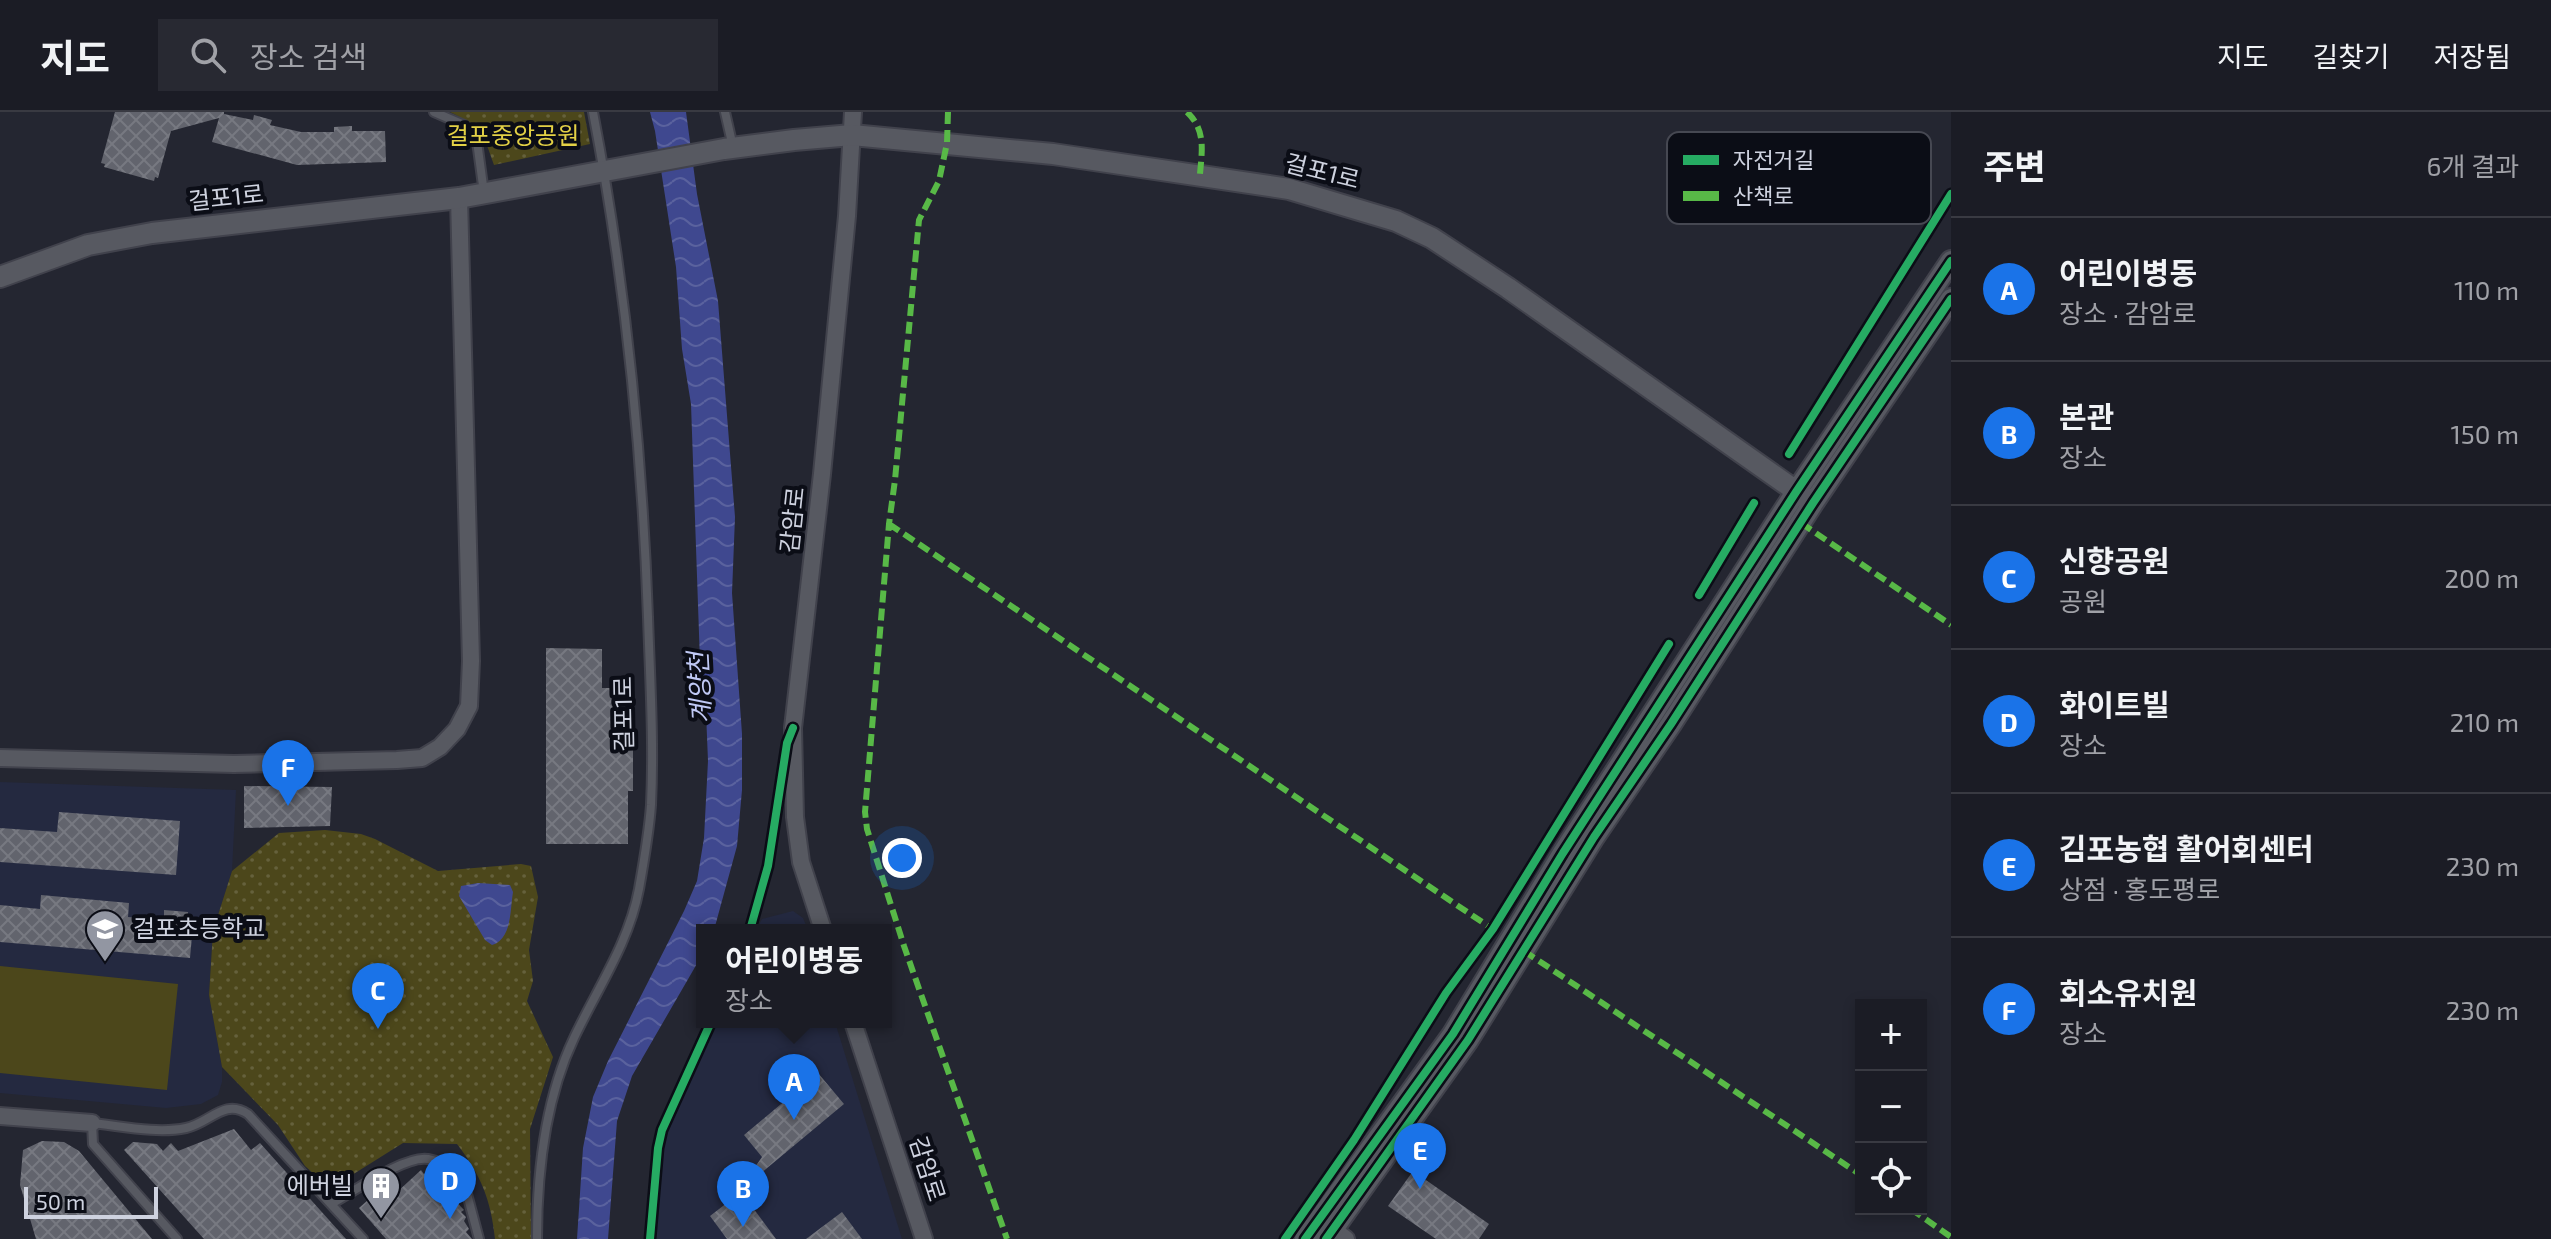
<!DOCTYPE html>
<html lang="ko">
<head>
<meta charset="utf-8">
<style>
  body { margin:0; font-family:"Exo 2","Noto Sans KR",sans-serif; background:#282932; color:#f1f3f6 }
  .controls { position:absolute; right:24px; bottom:24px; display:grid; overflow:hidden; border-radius:0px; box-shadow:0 4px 12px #0003 }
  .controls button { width:72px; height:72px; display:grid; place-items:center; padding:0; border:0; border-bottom:2px solid #393a42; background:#1b1c25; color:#f1f3f6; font:40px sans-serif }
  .scale { position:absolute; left:24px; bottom:20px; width:134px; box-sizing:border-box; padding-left:8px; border:4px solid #ced2df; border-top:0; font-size:22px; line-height:28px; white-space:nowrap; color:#ced2df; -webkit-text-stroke:6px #0b0d16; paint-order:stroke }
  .you { position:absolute; left:902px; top:746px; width:28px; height:28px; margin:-20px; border:6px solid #fff; border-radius:50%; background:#1a73e8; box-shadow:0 0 0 12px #1a73e833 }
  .badge { display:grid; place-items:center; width:52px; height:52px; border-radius:50%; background:#1a73e8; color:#fff; font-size:26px; font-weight:700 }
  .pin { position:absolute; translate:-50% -66px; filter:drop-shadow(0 2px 4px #0008) }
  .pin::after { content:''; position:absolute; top:42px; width:28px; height:24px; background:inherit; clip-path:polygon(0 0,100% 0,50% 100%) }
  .popup { position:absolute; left:696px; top:812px; width:196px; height:104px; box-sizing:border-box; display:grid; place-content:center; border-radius:0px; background:#1b1c25; filter:drop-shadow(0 2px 6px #0005); font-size:26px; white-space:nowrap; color:#a0a1a7 }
  .popup b { font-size:30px; color:#f1f3f6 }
  .popup::after { content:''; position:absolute; left:50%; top:100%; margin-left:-16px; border:16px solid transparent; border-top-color:#1b1c25 }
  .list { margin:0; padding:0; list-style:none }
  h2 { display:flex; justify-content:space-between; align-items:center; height:104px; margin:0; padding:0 32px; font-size:34px }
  h2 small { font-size:26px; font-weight:400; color:#a0a1a7 }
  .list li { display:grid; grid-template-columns:52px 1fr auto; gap:24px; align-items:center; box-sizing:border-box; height:144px; padding:0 32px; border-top:2px solid #393a42 }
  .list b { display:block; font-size:30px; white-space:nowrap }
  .list p { margin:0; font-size:26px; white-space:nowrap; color:#a0a1a7 }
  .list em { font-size:26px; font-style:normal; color:#a0a1a7 }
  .icon { flex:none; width:44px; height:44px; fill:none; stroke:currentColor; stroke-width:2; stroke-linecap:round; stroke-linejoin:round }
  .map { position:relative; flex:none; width:1951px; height:1127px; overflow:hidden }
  header { display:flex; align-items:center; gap:48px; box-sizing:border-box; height:112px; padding:0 40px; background:#1b1c25; border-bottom:2px solid #393a42 }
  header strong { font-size:38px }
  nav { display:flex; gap:44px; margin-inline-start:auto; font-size:28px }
  .search { width:560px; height:72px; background:#282932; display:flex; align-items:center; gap:20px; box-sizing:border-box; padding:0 28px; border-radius:0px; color:#a0a1a7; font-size:30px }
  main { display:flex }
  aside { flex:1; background:#1b1c25 }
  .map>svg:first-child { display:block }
  .built { fill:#242940 }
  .green { fill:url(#green-dots) }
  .pitch { fill:#4c471b }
  .water { fill:url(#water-waves) }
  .building { fill:url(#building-cross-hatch) }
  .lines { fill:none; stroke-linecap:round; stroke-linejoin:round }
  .service-casing { stroke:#41424c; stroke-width:12 }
  .minor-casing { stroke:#41424c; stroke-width:20 }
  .tertiary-casing { stroke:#41424c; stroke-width:24 }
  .service { stroke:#575961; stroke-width:8 }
  .minor { stroke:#575961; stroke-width:16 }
  .tertiary { stroke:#575961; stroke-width:20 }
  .quiet { stroke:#58b947; stroke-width:6; stroke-dasharray:12 6; stroke-linecap:butt }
  .cycleway-casing { stroke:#0b0d16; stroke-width:13 }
  .cycleway { stroke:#26ab63; stroke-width:8 }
  .labels { text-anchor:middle; stroke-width:8; stroke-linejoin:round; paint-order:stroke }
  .park-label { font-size:24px; fill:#e3d146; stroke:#0b0d16 }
  .street-label { font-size:24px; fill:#ced2df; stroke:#0b0d16 }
  .poi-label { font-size:24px; fill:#ced2df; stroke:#0b0d16; text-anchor:start }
  .water-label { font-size:26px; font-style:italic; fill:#c0c9f5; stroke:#0b0d16 }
  .key { fill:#0b0d16; stroke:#464852; stroke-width:2 }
  .key-label { font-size:22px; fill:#ced2df }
</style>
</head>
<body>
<header>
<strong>지도</strong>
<div class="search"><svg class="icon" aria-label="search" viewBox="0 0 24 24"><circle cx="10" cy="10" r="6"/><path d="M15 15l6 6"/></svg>장소 검색</div>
<nav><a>지도</a><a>길찾기</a><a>저장됨</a></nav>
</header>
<main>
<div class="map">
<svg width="1951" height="1127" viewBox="0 0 1951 1127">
  <defs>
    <pattern id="green-dots" width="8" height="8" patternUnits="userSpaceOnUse" patternTransform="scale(2)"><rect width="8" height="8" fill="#4c471b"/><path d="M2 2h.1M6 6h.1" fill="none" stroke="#65613c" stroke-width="1.8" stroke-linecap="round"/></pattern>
    <pattern id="water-waves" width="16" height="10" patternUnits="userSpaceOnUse" patternTransform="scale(2)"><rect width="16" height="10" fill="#3f488f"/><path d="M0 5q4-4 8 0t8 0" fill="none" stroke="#5a629e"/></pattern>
    <pattern id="building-cross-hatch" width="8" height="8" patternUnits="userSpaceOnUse" patternTransform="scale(2)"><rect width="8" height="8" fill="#62646d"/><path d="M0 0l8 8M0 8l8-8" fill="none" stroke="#777981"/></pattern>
  </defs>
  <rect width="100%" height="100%" fill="#242631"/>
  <!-- built -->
  <path class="built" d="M0,670L236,678L232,759L213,819L209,883L222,955V970L218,983L201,992L166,996L0,981Z
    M793,799L803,806L808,818H756L762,807Z
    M717,910H835L902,1127H654L665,1020Z"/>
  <!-- green -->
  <path class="green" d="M450,0H584L590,32L494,53C483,20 481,16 450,0Z
    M325,718L361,722L375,727L438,759L521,752L531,754L538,785L529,838L533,869L527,889L553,945L530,1017L531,1127H495C491,1088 481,1063 457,1032L403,1031L344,1068L326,1067L315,1063L305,1054L278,1013L222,955L209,883L213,819L232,759L279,721Z"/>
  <!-- pitch -->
  <path class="pitch" d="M0,854L178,872L167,978L0,961Z"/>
  <!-- water -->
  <path class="water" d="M650,0H686L697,82L718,189L735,405L732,481L742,622V678L737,734L714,818H702V843L632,964L617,1009L608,1127H577L583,1036L593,985L608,949L684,799L697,769L704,726L708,649L706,600L700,550L691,292L682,237L676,155L655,19Z
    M478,771L510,773L513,780C510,798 512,827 492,833L485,828L459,784L461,774Z"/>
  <!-- building -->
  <path class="building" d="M115,0H224V2L253,8L254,3L272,8L270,13L301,20H334V15L352,14V19H385L386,50L297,53L212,30L219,6L171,19L158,66L155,65L154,69L104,55L105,52L101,51Z
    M546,536L602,537V576H625V627H633V679H628V732H546Z
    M244,674L332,675L330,714L244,716Z
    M59,700L180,709L176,763L0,750V716L57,720Z
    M41,783L129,791L128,805L164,808V798L188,800L187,813H193L190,846L0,830V793L40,797Z
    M818,961L844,992L749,1071L746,1068L762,1045L744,1023Z
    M234,1017L251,1038L260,1031L346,1127H204L124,1038L133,1030L157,1032L163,1039L171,1031L178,1039Z
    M42,1029L64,1030L79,1039L152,1127H36L20,1073L23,1038Z
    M430,1057L436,1064L440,1061L455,1077L449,1082L464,1098L461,1100L466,1105L464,1109L469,1117L466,1120L472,1127H386L359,1096L377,1080L381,1085L391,1076L396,1081L421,1058L424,1062Z
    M1413,1059L1489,1112L1479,1127H1436L1388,1094Z
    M739,1077L776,1127H727L710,1104L732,1087Z
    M842,1100L862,1127H806Z"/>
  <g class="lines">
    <defs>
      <path id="service" d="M434,0L464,13L476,22L484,81
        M725,0L733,35
        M331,1092C353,1080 405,1043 428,1047C441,1049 451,1056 462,1063L479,1127
        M177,1127L93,1032L92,1011C121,1014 157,1022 186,1016C210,1011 224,986 248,1002L363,1127
        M537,1127C537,1060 545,987 574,926C597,877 629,831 639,777C644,749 649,721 651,693C654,630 650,567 648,505C642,335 625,167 593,0"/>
      <path id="minor" d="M0,646L234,652L397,648L422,646L440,635L457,617L469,594L471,549L459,86
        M823,818L801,750L795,705L793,616L822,362L847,104L853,0
        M853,910L924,1127
        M0,1004L92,1011
        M1323,1110L1346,1127"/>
      <path id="tertiary" d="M0,165L88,133L152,121L459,86L724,37L794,28L852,23L1053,42L1289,77L1396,109L1432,126L1508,176L1813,391
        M1305,1127L1453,922L1563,741L1796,380L1951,149
        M1326,1127L1468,928L1594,725L1671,612L1813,391L1951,187"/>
    </defs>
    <!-- service casing -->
    <use href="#service" class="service-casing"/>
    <!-- minor casing -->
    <use href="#minor" class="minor-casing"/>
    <!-- tertiary casing -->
    <use href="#tertiary" class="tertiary-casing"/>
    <!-- service -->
    <use href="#service" class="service"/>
    <!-- minor -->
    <use href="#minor" class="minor"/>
    <!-- tertiary -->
    <use href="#tertiary" class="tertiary"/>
    <!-- quiet -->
    <path class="quiet" d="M948,0L947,31L939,69L919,108L895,368L889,412L865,700L867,717L904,834L1007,1127
      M1187,0C1206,18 1202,38 1200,62
      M1801,411L1951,513
      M889,412L1497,820
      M1524,839L1861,1063
      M1911,1097L1951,1125"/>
    <defs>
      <path id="cycleway" d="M1789,342L1951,82
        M1699,483L1754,391
        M750,818L768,754L787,631L793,616
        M650,1127L658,1036L662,1018L711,910
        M1285,1127L1354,1028L1446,881L1493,817L1669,532
        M1305,1127L1453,922L1563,741L1796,380L1951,149
        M1326,1127L1468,928L1594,725L1671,612L1813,391L1951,187"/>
    </defs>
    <!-- cycleway casing -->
    <use href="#cycleway" class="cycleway-casing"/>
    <!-- cycleway -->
    <use href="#cycleway" class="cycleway"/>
  </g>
  <!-- icons -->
  <defs>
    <symbol id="school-pin" viewBox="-11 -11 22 30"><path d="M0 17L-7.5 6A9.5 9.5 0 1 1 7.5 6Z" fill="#9296a2" stroke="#0b0d16"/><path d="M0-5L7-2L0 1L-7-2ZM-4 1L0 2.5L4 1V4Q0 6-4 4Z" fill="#fff"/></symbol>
    <symbol id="building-pin" viewBox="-11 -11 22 30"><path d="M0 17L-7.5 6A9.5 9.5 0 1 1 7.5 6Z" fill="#9296a2" stroke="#0b0d16"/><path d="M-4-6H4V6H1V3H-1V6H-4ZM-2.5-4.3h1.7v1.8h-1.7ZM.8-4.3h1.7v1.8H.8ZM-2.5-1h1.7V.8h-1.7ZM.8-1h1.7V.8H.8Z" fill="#fff"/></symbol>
  </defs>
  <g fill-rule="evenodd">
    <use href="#school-pin" x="83" y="795" width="44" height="60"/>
    <use href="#building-pin" x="359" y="1052" width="44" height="60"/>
  </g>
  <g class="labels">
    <!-- park labels -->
    <g class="park-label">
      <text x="513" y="32">걸포중앙공원</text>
    </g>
    <!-- street labels -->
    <g class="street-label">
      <text transform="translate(1322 60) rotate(14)" y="8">걸포1로</text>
      <text transform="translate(226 86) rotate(-6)" y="8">걸포1로</text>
      <text transform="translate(793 408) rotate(-84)" y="8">감암로</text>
      <text transform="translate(624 602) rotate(-91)" y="8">걸포1로</text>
      <text transform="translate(927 1057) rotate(72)" y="8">감암로</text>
    </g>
    <!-- poi labels -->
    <g class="poi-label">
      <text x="133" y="825">걸포초등학교</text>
      <text x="353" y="1082" text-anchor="end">에버빌</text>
    </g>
    <!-- water labels -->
    <g class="water-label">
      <text transform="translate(700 576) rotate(-93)" y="9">계양천</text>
    </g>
  </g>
  <!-- legend -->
  <rect x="1667" y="20" width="264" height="92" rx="12" class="key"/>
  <rect x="1683" y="43" width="36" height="10" fill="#26ab63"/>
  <rect x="1683" y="79" width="36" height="10" fill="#58b947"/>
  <g class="key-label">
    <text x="1733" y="56">자전거길</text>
    <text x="1733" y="92">산책로</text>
  </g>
</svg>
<div class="controls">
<button>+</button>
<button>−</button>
<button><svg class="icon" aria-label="locate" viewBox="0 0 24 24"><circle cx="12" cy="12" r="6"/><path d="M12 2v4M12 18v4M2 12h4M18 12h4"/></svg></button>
</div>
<div class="scale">50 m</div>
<div class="you"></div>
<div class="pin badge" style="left:794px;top:1008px">A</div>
<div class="popup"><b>어린이병동</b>장소</div>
<div class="pin badge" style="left:743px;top:1115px">B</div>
<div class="pin badge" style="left:378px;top:917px">C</div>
<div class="pin badge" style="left:450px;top:1107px">D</div>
<div class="pin badge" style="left:1420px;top:1077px">E</div>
<div class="pin badge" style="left:288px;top:694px">F</div>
</div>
<aside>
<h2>주변<small>6개 결과</small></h2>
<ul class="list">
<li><span class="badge">A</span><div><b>어린이병동</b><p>장소 · 감암로</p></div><em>110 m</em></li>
<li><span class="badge">B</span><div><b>본관</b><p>장소</p></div><em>150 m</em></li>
<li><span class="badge">C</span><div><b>신향공원</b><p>공원</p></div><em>200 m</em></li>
<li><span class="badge">D</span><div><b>화이트빌</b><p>장소</p></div><em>210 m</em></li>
<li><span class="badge">E</span><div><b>김포농협 활어회센터</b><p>상점 · 홍도평로</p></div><em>230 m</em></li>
<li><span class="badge">F</span><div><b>회소유치원</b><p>장소</p></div><em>230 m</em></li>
</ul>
</aside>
</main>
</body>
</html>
